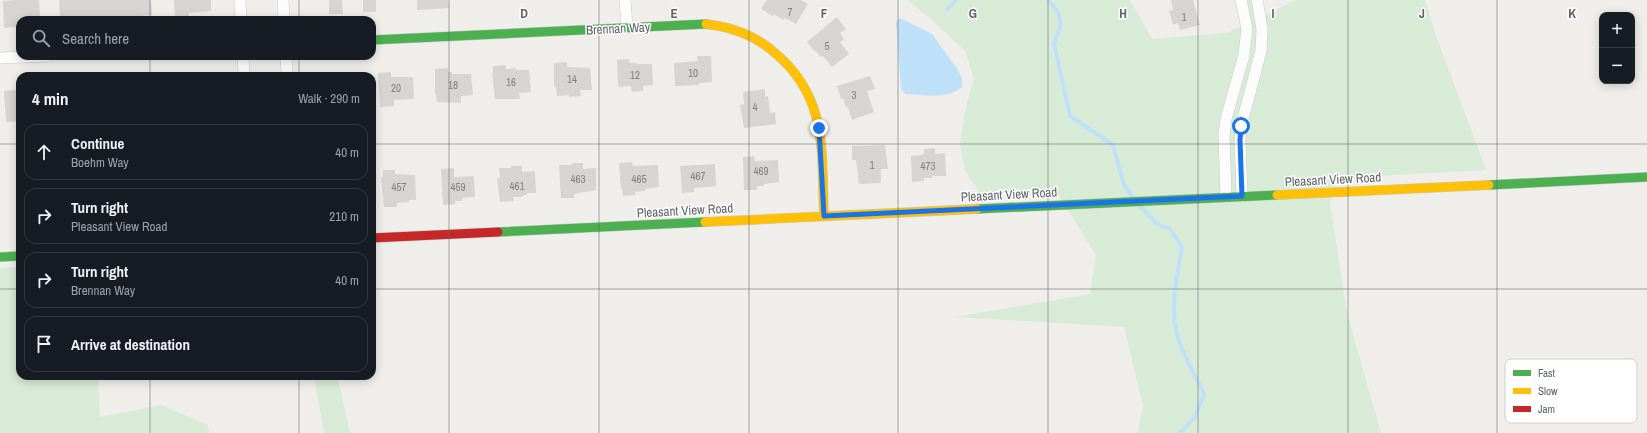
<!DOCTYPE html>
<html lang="en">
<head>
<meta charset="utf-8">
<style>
  body { margin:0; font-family:"Archivo Narrow",sans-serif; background:#20242c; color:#f1f3f6 }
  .controls { position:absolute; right:12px; top:12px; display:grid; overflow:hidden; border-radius:8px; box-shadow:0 2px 10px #0003 }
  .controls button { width:36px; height:36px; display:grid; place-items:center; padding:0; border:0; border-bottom:1px solid #363941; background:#171b24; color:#f1f3f6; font:20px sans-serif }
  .stop { position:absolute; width:12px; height:12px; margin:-9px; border:3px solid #1a73e8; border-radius:50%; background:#fff }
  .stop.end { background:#1a73e8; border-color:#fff; box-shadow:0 1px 4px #0008 }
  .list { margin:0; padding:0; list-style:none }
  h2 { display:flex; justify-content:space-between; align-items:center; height:52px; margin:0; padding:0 16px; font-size:17px }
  h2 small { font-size:13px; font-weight:400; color:#9ea1a6 }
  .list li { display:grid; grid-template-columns:26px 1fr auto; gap:12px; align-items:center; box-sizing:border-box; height:56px; margin:0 8px 8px; padding:0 8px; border:1px solid #363941; border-radius:12px }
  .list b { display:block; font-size:15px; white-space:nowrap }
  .list p { margin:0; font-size:13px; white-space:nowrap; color:#9ea1a6 }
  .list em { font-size:13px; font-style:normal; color:#9ea1a6 }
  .icon { flex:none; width:22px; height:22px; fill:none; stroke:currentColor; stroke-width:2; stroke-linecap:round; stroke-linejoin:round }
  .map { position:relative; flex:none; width:1647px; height:433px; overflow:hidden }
  .search { position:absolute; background:#171b24; box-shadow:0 2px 10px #0003; left:16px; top:16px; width:360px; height:44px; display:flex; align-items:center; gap:10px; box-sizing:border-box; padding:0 14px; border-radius:12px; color:#9ea1a6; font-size:15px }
  .panel { position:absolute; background:#171b24; box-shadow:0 2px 10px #0003; left:16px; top:72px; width:360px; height:308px; border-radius:12px }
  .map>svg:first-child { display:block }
  .green { fill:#d8ebd6 }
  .water { fill:#bfe0f9 }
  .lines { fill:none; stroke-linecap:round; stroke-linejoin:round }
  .stream { stroke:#bfe0f9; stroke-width:4 }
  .building { fill:#d6d5d3 }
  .street-casing { stroke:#cbcccc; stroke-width:12 }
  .fast-casing { stroke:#cacacb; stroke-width:10 }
  .slow-casing { stroke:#cacacb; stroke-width:10 }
  .jam-casing { stroke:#cacacb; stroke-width:10 }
  .street { stroke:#fdfcfc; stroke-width:11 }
  .fast { stroke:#4caf50; stroke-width:9 }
  .slow { stroke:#ffc107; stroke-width:9 }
  .jam { stroke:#c62828; stroke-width:9 }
  .route { stroke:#1a73e8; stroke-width:5 }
  .grid { fill:none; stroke:#5f6368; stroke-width:1; stroke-opacity:0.55 }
  .labels { text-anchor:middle; stroke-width:3; stroke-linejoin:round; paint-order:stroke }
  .number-label { font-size:11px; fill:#7e8184 }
  .street-label { font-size:13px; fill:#5f6368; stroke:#fff }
  .key { fill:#fff; stroke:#cfd0d2; stroke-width:1 }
  .key-label { font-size:11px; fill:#5f6368 }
  .grid-label { font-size:13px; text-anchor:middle; font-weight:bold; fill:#5f6368; stroke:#fff; stroke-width:3; stroke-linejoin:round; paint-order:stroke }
</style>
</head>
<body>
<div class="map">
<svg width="1647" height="433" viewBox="0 0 1647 433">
  <rect width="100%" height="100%" fill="#efeeea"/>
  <!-- green -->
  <path class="green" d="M907,0H1130L1152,39L1226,33L1251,22L1247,0H1252L1256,20L1296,0H1425L1438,41L1486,170L1337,178L1330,203L1347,313L1381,433H1138L1143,405L1124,327L955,317L1090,294L1096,255L1056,191L980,193L965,171L960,144L965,111L974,79L965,51L931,19Z
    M20,267V376H98L100,417L161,405L208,425L209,433H0V268Z
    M314,376H337L350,433H324Z"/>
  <!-- water -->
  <path class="water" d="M900,18L932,34L958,70L962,79V87C947,100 924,95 906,94L901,90L896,22Z"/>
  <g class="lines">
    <!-- stream -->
    <path class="stream" d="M1048,0L1058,12L1061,25L1054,44L1070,116L1113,145L1124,185L1133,197
      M947,10L956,0
      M1140,206L1157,224L1170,229L1182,247C1177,276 1169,309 1178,338C1184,357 1196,376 1204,394L1195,417L1180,433"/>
  </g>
  <!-- building -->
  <path class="building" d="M15,0H39L40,20H20V23H17V27L4,28L3,1Z
    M59,0H151L152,15L128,17V20H115L114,16L60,20Z
    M174,0H211V11L189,13V19H175Z
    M329,0H342L343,14H329Z
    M363,0H376V12H363Z
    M417,0H448L449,8L417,10Z
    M767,0H801L808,4L796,24L789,20L784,18L783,20L774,14L773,16L761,9Z
    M1171,0H1193L1200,25L1180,30L1178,23L1173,25L1169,11L1173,10Z
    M837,17L846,29L840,33L844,39L840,42L849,54L832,67L823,56L821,57L816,51L815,52L807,42Z
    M697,56H711L712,82L699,83V85L675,86L674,63L698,61Z
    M629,59L630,63H637V64H652L653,85L643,86V91L632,92L631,86L618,87L617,60Z
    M567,62V67L590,68L592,90H580L581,96L569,97V95L557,96L556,87H554V63Z
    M506,65V69L516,68V70H529L531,92L519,93L520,99H495L492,73H493V66Z
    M448,68V72H452V74H471L473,95L461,96V103L437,102L436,94H435V69Z
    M391,72V77H413L414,99L394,100V106L380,107L378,73Z
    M870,76L875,89L867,91L874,112L852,120L848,107L846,108L843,98L841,99L837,86Z
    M765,89V97L768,96L770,113L775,112L776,124L744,128L740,105L744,104L743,92Z
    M18,90V93H20V121L6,122L4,91Z
    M885,145L888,169H881V183L859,184L856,160H852V146Z
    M935,148V154L945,153L946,176H932L933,178H924V181L912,182L911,156L922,155L924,154V149Z
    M754,156L755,161L778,160L779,182L764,184V186H757V190H744L743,157Z
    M632,162L633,166L658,165L659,187L645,189V191L635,192L636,195L623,196L622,189H621L619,163Z
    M572,163H583V169L596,168V190L574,194V198H561L559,165H572Z
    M715,164L716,186L694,188V192L682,193L680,166Z
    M511,166H522V172L535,171L536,193H527V195H523V197H513L514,201L500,202L497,178H500L499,168H511Z
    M454,168V177L474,176L475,197L462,198V201H455V204L443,205L441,169Z
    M383,170H395V174L415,175L416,200H409V202L397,203V207H384L381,177H383Z"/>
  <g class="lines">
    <defs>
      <path id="street" d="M240,0L241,20
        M283,0L284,20
        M625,0L627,27
        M243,56L244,76
        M286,56L287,76
        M0,58L49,56
        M1242,196L1240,140L1241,126L1261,51L1262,29L1257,0
        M1226,197L1224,136L1226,119L1244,55L1247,29L1241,0"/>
      <path id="fast" d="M372,40L706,24
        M1489,185L1647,177
        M977,209L1277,195
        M498,232L705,222
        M0,257L20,256"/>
      <path id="slow" d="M706,24C732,27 755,35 775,53C829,98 821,153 824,216
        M1277,195L1489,185
        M705,222L977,209"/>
      <path id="jam" d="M372,238L498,232"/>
    </defs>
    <!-- street casing -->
    <use href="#street" class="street-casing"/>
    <!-- fast casing -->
    <use href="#fast" class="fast-casing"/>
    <!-- slow casing -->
    <use href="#slow" class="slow-casing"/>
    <!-- jam casing -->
    <use href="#jam" class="jam-casing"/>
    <!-- street -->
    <use href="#street" class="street"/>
    <!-- fast -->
    <use href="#fast" class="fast"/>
    <!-- slow -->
    <use href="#slow" class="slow"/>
    <!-- jam -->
    <use href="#jam" class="jam"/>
  </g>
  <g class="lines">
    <!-- route -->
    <path class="route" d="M819,128L824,216L1242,196L1240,140L1241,126"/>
  </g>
  <!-- grid -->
  <path class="grid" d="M150,0V20M299,0V20M449,0V433M599,0V433M749,0V433M898,0V433M1048,0V433M1198,0V433M1348,0V433M1497,0V433M150,56V76M299,56V76M0,144H20M372,144H1647M0,289H20M372,289H1647M150,376V433M299,376V433"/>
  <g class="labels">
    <!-- number labels -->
    <g class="number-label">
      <text x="790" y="16">7</text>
      <text x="1184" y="21">1</text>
      <text x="827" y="50">5</text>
      <text x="693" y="77">10</text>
      <text x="635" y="79">12</text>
      <text x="572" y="83">14</text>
      <text x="511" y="86">16</text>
      <text x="453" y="89">18</text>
      <text x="396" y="92">20</text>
      <text x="854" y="99">3</text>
      <text x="755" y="111">4</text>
      <text x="872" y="169">1</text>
      <text x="928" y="170">473</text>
      <text x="761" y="175">469</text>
      <text x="698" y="180">467</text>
      <text x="578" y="183">463</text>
      <text x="639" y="183">465</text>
      <text x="517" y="190">461</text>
      <text x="399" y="191">457</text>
      <text x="458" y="191">459</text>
    </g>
    <!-- street labels -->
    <g class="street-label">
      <text transform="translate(618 28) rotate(-3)" y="5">Brennan Way</text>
      <text transform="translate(1333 179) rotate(-3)" y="5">Pleasant View Road</text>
      <text transform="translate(1009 194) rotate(-3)" y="5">Pleasant View Road</text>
      <text transform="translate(685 210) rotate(-3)" y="5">Pleasant View Road</text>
    </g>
  </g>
  <!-- legend -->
  <rect x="1505" y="359" width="132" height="64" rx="6" class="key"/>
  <rect x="1513" y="370" width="18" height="6" fill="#4caf50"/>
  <rect x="1513" y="388" width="18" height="6" fill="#ffc107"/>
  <rect x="1513" y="406" width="18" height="6" fill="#c62828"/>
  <g class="key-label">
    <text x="1538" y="377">Fast</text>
    <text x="1538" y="395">Slow</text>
    <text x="1538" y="413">Jam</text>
  </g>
  <g class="grid-label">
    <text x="524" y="18">D</text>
    <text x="674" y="18">E</text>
    <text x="824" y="18">F</text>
    <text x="973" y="18">G</text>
    <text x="1123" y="18">H</text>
    <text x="1273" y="18">I</text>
    <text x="1422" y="18">J</text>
    <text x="1572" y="18">K</text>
  </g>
</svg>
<div class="controls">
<button>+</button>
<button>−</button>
</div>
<div class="stop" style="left:1241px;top:126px"></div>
<div class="stop end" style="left:819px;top:128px"></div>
<div class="search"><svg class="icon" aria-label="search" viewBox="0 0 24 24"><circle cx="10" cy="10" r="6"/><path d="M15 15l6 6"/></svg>Search here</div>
<section class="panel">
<h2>4 min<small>Walk · 290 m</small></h2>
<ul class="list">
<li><svg class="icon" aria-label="ahead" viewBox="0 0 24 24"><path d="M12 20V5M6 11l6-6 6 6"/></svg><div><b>Continue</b><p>Boehm Way</p></div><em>40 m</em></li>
<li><svg class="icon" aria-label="right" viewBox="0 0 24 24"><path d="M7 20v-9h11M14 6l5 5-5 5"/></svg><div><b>Turn right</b><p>Pleasant View Road</p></div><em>210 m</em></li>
<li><svg class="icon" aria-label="right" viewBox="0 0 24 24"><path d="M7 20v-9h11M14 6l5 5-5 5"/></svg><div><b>Turn right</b><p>Brennan Way</p></div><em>40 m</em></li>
<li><svg class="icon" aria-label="arrive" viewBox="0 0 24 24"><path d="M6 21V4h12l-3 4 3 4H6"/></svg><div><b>Arrive at destination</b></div></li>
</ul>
</section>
</div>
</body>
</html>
